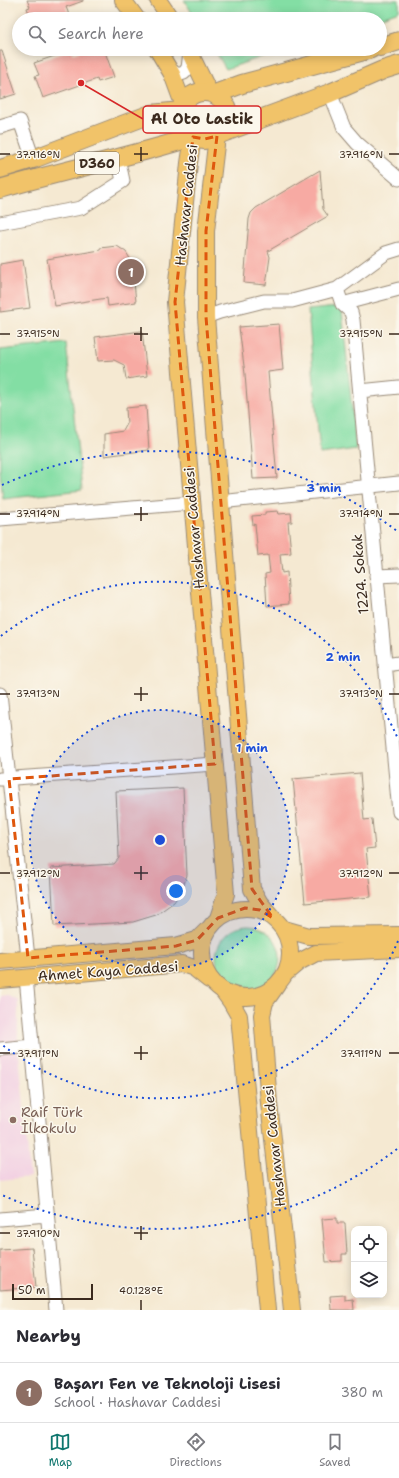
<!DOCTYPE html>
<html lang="en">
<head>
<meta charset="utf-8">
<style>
  body { margin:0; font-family:"Shantell Sans",sans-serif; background:#f2f2f3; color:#2b2b33 }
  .controls { position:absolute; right:12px; bottom:12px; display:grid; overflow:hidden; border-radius:8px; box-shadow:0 2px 10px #0003 }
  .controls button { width:36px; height:36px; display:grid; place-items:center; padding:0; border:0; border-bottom:1px solid #e1e1e2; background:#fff; color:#2b2b33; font:20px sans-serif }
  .scale { position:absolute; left:12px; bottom:10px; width:81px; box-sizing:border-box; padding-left:4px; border:2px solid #3b2a1e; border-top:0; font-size:11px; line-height:14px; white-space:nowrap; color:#3b2a1e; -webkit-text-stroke:3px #fbf7ec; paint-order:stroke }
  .you { position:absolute; left:176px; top:891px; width:14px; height:14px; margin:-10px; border:3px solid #fff; border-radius:50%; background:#1a73e8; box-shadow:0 0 0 6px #1a73e833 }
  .badge { display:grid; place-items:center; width:26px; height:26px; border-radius:50%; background:#0f766e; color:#fff; font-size:13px; font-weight:700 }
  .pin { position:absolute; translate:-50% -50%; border:2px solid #fff; box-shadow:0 1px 4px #0006 }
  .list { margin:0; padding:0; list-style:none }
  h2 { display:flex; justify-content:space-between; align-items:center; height:52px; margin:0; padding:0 16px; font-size:17px }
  h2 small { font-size:13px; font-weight:400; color:#7c7c81 }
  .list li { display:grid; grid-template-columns:26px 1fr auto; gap:12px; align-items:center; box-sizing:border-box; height:60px; padding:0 16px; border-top:1px solid #e1e1e2 }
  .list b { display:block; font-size:15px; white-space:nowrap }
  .list p { margin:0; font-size:13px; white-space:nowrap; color:#7c7c81 }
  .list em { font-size:13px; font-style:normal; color:#7c7c81 }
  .icon { flex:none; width:22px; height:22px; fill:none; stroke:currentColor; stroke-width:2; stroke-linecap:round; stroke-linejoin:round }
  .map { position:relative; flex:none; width:399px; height:1310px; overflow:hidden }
  .search { position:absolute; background:#fff; box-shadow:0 2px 10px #0003; left:12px; right:12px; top:12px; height:44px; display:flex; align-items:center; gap:10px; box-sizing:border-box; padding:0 14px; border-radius:22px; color:#7c7c81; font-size:15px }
  .sheet { height:112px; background:#fff }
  nav { display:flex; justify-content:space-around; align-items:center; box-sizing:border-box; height:56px; border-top:1px solid #e1e1e2; background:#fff; font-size:11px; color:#7c7c81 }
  nav a { display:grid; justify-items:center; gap:2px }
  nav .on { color:#0f766e }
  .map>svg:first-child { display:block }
  .built { fill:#f2cfe2 }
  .green { fill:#83dea4; stroke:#5f8461 }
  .building { fill:#f7aaa3 }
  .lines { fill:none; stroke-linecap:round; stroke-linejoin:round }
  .minor-casing { stroke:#988a78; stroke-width:15 }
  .major-casing { stroke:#988a78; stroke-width:18 }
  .highway-casing { stroke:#988a78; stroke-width:20 }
  .minor { stroke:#fff; stroke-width:13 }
  .major { stroke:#f1c369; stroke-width:16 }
  .highway { stroke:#f1c369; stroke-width:18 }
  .marked { fill:none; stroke:#df570d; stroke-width:3; stroke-dasharray:8 5; stroke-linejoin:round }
  .ticks { fill:none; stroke:#3b2a1e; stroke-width:1.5 }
  .ring { fill:none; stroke:#1d4ed8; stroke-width:2; stroke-dasharray:2 4 }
  .education-dot { fill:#8d6e63; stroke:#fbf7ec; stroke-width:1.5 }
  .labels { text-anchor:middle; stroke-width:3; stroke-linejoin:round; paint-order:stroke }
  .shield { fill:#fbf7ec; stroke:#75685c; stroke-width:1 }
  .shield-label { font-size:13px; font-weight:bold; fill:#3b2a1e }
  .street-label { font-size:14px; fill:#3b2a1e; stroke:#fbf7ec }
  .education-label { font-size:14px; fill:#785e54; stroke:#fbf7ec; text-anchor:start }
  .ticks-label { font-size:10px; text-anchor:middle; fill:#3b2a1e; stroke:#fbf7ec; stroke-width:3; stroke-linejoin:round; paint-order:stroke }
  .centre { fill:#1d4ed8; stroke:#fbf7ec; stroke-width:2 }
  .ring-label { font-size:12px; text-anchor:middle; font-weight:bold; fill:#1d4ed8; stroke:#fbf7ec; stroke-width:3; stroke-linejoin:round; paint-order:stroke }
  .leader { fill:none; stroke:#d62828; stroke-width:1.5 }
  .callout-dot { fill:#d62828; stroke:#fbf7ec; stroke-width:1.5 }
  .callout { fill:#fbf7ec; stroke:#d62828; stroke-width:1.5 }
  .callout-label { font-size:15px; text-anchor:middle; font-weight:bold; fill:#3b2a1e }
</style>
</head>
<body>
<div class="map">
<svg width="399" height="1310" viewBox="0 0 399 1310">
  <rect width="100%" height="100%" fill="#fbf7ec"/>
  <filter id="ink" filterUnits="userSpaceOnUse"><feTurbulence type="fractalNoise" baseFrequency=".025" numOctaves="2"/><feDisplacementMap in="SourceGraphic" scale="8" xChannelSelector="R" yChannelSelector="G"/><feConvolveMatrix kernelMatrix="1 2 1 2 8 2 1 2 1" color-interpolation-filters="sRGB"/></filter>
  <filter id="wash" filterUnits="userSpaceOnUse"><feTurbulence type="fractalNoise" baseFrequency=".012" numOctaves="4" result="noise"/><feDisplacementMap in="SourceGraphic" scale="16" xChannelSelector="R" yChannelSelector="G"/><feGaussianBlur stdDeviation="0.9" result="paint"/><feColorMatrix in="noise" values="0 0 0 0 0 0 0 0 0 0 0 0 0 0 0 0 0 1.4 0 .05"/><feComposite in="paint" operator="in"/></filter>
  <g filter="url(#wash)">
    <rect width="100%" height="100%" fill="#f5e9d2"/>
    <!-- built -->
    <path class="built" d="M8,995L18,1000V1040L30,1177L0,1180V996Z"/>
    <!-- green -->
    <path class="green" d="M184,0H399V11L376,19H196Z
      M214,49H285L226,69Z
      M189 117a13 13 0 1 1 26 0a13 13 0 1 1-26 0Z
      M337,307L342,310L356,449L320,454L308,310Z
      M66,343L82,490L3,499L0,471V350Z
      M216 958a32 32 0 1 1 64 0a32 32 0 1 1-64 0Z"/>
    <g id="blocks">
      <!-- building -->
      <path class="building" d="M27,0H83V1L66,7L70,17L64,19H31L27,8L30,7Z
        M88,49H104L114,77L98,82L97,79L43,98L35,76L39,75L34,63L72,50L73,54Z
        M0,51H2L16,94L0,99Z
        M320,170L323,209L328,216L268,251L270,257L266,285L244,283L249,219L251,213L256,208Z
        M117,246L126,252L132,262L136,302L108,306L107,298L55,306L47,259L100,250V248Z
        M23,260L30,308L0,312V264Z
        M279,324L283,370L268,372L277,478L253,479L245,374L239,327Z
        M142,331L147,376L126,379L124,365L114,360L98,361L95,337Z
        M146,406L149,450L104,456V434L123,431L127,424L126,408Z
        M278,511L279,514L291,513L292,522H288L291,553L280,554L282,573L287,572L289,604L267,606L265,574L270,573L268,555L258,556L255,524L253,525L252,516L265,515V512Z
        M360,773L364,820L372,819L375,848L366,849L371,897L305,903L293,779Z
        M183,788L187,875L182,890L174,902L156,915L133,922L54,926L51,868L114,864L119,858L116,791Z
        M337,1218V1223H345L347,1254H342V1261L326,1262L322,1219Z
        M32,1248L36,1287L0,1290V1250Z
        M345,1295V1300L353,1299L354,1310H331L330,1296Z"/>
    </g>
  </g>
  <g filter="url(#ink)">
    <use href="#blocks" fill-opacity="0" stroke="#988a78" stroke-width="1"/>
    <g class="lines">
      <defs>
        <path id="minor" d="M167,66L177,75L184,73L188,68L190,52
          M330,93L344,128L357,143L399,179
          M0,127L20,121L33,159
          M0,223L81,208L123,181L118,158
          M337,289L342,304L351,312L353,320L399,812
          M342,304L399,289
          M206,317L220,312L264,301H292L337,289L386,253L399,249
          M360,391L399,387
          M220,502L399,483
          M0,519L192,503
          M376,576L399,575
          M385,665L399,663
          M0,694L28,958
          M0,779L215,764
          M26,977L56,1310
          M0,1049L32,1046
          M0,1219L47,1215"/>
        <path id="major" d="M123,0L137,19
          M158,0L171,19
          M157,49L172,74L183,104
          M188,49L209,92
          M217,136L206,231V317L252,889L260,903L273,918
          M193,137L189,163L175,302L226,894L218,918
          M202 953a44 44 0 1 1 88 0a44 44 0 1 1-88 0Z
          M284,929L309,936L399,935
          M0,961L176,946L197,940L207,930
          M286,973L299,962L316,953L399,949
          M0,980L182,964L194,968L209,980
          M277,985L265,1002L262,1015L269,1103L292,1310
          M223,991L231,1002L239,1016L267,1310"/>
        <path id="highway" d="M380,47L399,41
          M180 116a24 24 0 1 1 48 0a24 24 0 1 1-48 0Z
          M215,94L242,84L371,49
          M220,134L330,93L383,70L399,65
          M0,169L33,159L151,114L181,111
          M0,189C64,170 130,157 193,137"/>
      </defs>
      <!-- minor casing -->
      <use href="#minor" class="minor-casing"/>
      <!-- major casing -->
      <use href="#major" class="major-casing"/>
      <!-- highway casing -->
      <use href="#highway" class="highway-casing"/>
      <!-- minor -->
      <use href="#minor" class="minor"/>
      <!-- major -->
      <use href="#major" class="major"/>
      <!-- highway -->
      <use href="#highway" class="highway"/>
    </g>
  </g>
  <!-- marked area -->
  <path class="marked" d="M217,136L206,231V317L252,889L273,918L260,910L245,908L218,918L197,940L176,946L28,958L9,779L215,764L175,302L193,137L205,139Z"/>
  <!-- ticks -->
  <path class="ticks" d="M141,147V161M0,154H10M134,154H148M389,154H399M141,327V341M0,334H10M134,334H148M389,334H399M141,507V521M0,514H10M134,514H148M389,514H399M141,687V701M0,694H10M134,694H148M389,694H399M141,866V880M0,873H10M134,873H148M389,873H399M141,1046V1060M0,1053H10M134,1053H148M389,1053H399M141,1226V1240M0,1233H10M134,1233H148M141,1300V1310"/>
  <!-- distance rings -->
  <circle cx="160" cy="840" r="130" fill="#1d4ed8" fill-opacity=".12"/>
  <g class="ring">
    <circle cx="160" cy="840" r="130"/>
    <path d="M398 941A259 259 0 0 1 1 1044M1 636A259 259 0 0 1 398 739"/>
    <path d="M397 1149A389 389 0 0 1 2 1195M2 485A389 389 0 0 1 397 531"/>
  </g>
  <!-- markers -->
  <circle class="education-dot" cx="13" cy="1120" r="4"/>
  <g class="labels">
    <!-- shield labels -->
    <rect class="shield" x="75" y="152" width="44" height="22" rx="3"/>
    <g class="shield-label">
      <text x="97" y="168">D360</text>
    </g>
    <!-- street labels -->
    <g class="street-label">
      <text transform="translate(186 205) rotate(-84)" y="5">Hashavar Caddesi</text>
      <text transform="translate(194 528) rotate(-95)" y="5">Hashavar Caddesi</text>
      <text transform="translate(360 574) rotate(-95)" y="5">1224. Sokak</text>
      <text transform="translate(108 971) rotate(-4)" y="5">Ahmet Kaya Caddesi</text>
      <text transform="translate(274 1146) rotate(-96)" y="5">Hashavar Caddesi</text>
    </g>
    <!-- education labels -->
    <g class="education-label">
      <text x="21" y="1117">Raif Türk<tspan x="21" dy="16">İlkokulu</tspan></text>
    </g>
  </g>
  <g class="ticks-label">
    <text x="38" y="158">37.916°N</text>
    <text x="361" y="158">37.916°N</text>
    <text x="38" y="337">37.915°N</text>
    <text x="361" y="337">37.915°N</text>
    <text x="38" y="517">37.914°N</text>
    <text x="361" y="517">37.914°N</text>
    <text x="38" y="697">37.913°N</text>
    <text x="361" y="697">37.913°N</text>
    <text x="38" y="877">37.912°N</text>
    <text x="361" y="877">37.912°N</text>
    <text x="38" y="1057">37.911°N</text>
    <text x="361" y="1057">37.911°N</text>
    <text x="38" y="1237">37.910°N</text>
    <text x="141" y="1294">40.128°E</text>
  </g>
  <circle cx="160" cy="840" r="6" class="centre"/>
  <g class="ring-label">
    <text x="324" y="492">3 min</text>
    <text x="343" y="661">2 min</text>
    <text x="252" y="752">1 min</text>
  </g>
  <!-- callouts -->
  <path class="leader" d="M81 83L143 119"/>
  <circle class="callout-dot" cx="81" cy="83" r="4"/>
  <rect class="callout" x="143" y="106" width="118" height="27" rx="4"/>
  <g class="callout-label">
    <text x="202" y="124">Al Oto Lastik</text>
  </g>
</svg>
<div class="controls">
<button><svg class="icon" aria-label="locate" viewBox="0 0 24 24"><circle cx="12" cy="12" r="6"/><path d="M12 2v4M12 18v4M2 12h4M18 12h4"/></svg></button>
<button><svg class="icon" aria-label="layers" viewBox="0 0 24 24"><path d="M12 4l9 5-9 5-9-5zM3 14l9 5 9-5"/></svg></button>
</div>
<div class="scale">50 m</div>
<div class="you"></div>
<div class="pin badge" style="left:131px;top:272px;background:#8d6e63">1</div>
<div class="search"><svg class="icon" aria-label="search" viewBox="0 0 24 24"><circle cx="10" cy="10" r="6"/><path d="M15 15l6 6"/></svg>Search here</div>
</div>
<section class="sheet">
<h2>Nearby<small></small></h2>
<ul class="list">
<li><span class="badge" style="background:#8d6e63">1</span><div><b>Başarı Fen ve Teknoloji Lisesi</b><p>School · Hashavar Caddesi</p></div><em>380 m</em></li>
</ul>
</section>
<nav>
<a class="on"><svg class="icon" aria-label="map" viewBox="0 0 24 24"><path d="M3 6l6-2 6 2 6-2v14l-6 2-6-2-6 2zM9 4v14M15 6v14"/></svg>Map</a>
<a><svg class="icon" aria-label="directions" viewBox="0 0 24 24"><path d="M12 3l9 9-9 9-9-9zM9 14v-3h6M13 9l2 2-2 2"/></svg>Directions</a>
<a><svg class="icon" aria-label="saved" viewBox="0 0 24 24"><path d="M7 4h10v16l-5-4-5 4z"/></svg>Saved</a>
</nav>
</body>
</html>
